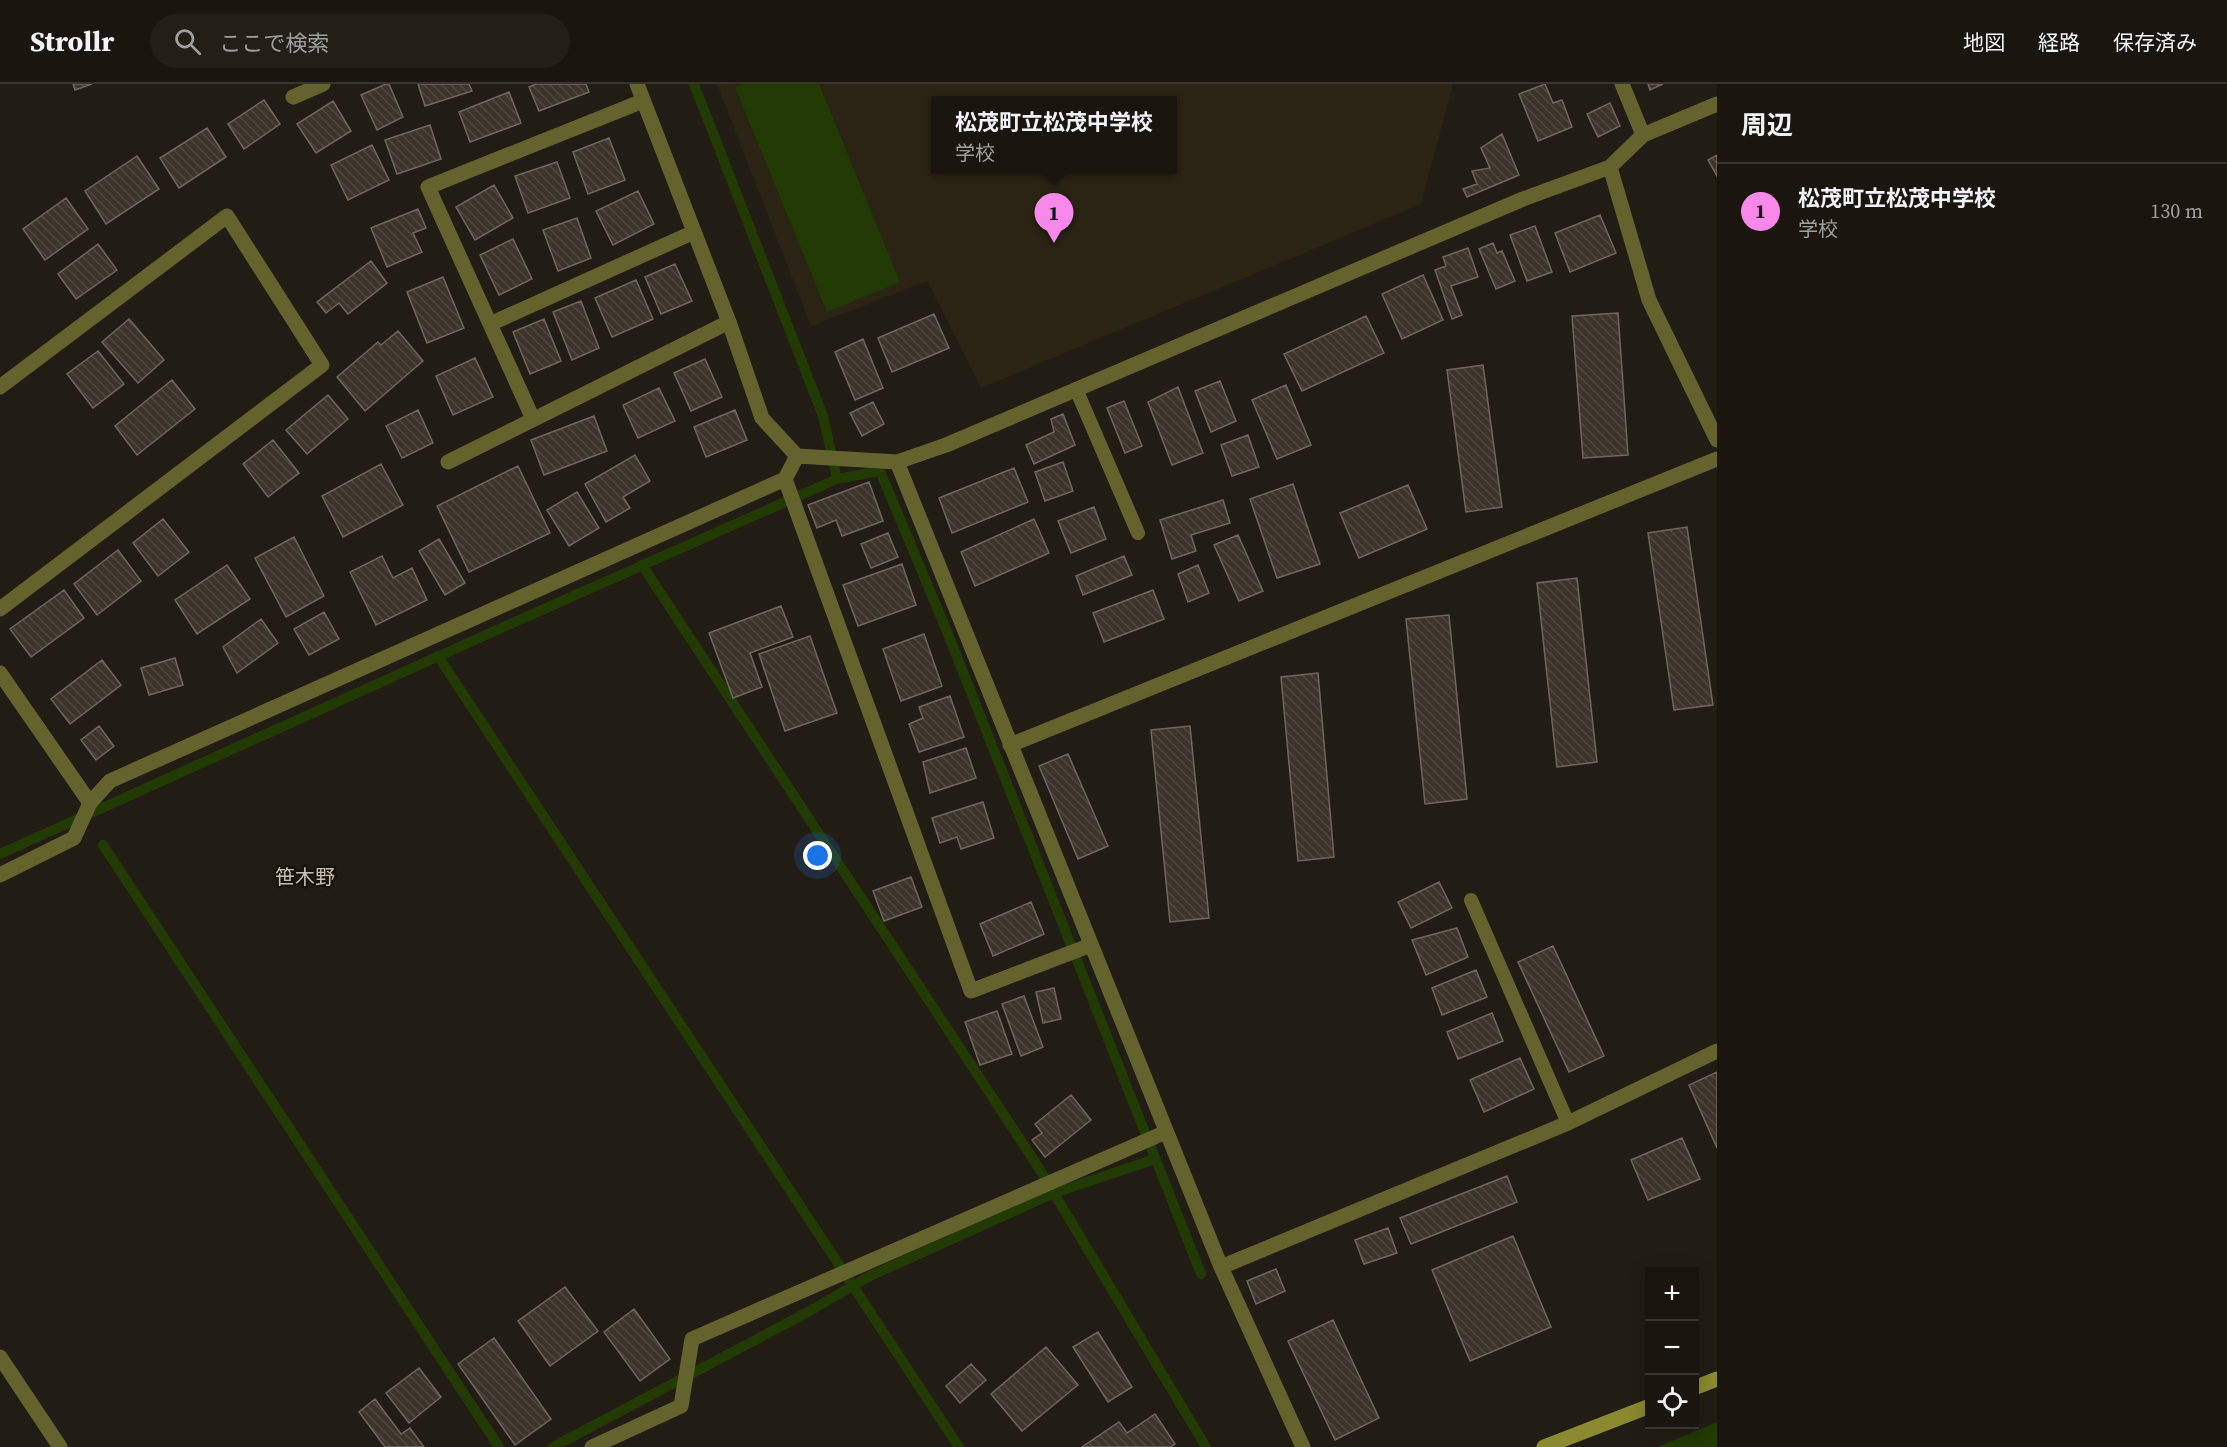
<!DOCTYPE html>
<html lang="ja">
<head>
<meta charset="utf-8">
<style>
  body { margin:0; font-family:"Source Serif 4","Noto Sans JP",serif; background:#231f18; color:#f1f3f6 }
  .controls { position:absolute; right:18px; bottom:18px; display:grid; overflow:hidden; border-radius:0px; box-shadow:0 3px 15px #0003 }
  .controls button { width:54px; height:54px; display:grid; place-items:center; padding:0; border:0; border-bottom:2px solid #38352f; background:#1a160f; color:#f1f3f6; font:30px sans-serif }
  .you { position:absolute; left:818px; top:772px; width:21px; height:21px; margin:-15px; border:4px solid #fff; border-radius:50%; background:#1a73e8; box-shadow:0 0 0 9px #1a73e833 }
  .badge { display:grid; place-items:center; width:39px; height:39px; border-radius:50%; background:#f888ea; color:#111; font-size:20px; font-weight:700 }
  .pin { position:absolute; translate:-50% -50px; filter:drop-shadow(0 2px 3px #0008) }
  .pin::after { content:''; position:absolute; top:32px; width:21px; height:18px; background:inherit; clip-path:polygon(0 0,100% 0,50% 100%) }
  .popup { position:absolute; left:931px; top:12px; width:246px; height:78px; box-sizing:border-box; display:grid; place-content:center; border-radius:0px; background:#1a160f; filter:drop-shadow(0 2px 4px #0005); font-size:20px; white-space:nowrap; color:#9f9f9e }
  .popup b { font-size:22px; color:#f1f3f6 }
  .popup::after { content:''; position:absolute; left:50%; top:100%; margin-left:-12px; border:12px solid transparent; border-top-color:#1a160f }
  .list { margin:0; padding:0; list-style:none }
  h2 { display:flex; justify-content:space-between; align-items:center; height:78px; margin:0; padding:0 24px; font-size:26px }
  h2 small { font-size:20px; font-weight:400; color:#9f9f9e }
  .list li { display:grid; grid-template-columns:39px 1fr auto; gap:18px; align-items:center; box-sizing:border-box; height:96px; padding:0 24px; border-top:2px solid #38352f }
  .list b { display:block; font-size:22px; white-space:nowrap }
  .list p { margin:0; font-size:20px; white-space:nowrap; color:#9f9f9e }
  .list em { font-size:20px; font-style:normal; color:#9f9f9e }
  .icon { flex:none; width:33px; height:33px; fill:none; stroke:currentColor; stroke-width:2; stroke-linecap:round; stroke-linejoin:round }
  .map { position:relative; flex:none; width:1717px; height:1363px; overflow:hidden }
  header { display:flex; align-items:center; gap:36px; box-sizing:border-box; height:84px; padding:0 30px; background:#1a160f; border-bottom:2px solid #38352f }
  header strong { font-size:28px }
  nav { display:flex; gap:33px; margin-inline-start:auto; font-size:21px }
  .search { width:420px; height:54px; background:#231f18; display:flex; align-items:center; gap:15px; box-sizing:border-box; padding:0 21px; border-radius:33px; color:#9f9f9e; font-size:22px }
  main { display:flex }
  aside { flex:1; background:#1a160f }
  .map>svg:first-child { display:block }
  .built { fill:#2b2414; fill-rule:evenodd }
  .water { fill:#223a04 }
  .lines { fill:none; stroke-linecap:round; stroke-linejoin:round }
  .stream { stroke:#223a04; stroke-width:10 }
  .building { fill:url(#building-back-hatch); stroke:#70665d; stroke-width:1.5 }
  .service { stroke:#63632e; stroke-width:14 }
  .minor { stroke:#63632e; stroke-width:15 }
  .tertiary { stroke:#63632e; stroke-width:15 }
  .secondary { stroke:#8b8a30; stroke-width:15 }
  .labels { text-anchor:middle; stroke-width:5; stroke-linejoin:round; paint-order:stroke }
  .quarter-label { font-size:20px; fill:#c6c0b3; stroke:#18140b }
</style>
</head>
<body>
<header>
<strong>Strollr</strong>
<div class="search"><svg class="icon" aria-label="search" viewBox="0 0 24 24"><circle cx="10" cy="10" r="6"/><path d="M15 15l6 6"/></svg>ここで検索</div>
<nav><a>地図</a><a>経路</a><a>保存済み</a></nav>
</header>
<main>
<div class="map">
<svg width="1717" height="1363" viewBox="0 0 1717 1363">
  <defs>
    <pattern id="building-back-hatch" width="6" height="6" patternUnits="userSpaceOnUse" patternTransform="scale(1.5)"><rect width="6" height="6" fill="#3d342c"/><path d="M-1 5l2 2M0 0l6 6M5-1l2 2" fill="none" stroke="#504840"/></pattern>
  </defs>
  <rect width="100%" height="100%" fill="#221d14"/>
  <!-- built -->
  <path class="built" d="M717,0H1453L1421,120L981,304L927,197L811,242ZM936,16H1172V86H936Z"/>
  <!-- water -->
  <path class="water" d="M743,0H819L900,198L827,228L735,3Z
    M1717,1338V1363H1658Z"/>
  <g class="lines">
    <!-- stream -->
    <path class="stream" d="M694,0L823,332L837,395L880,387L946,545L1201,1190
      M642,481L1039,1084L1206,1363
      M438,572L959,1363
      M103,761L499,1363
      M0,770L499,545L837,395
      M553,1363L808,1228L868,1193L1054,1109L1155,1075"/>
  </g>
  <!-- building -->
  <path class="building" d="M73,0H92L75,6Z
    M386,0H389L403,33L377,46L361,11Z
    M418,0H469L472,7L425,22Z
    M536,0H586L589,8L539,27L529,3Z
    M1545,0L1553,19L1562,16L1572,43L1538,57L1519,10Z
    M1648,0H1663L1650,6Z
    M509,8L521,39L470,58L459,28Z
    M264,16L280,40L244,65L228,40Z
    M333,17L351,47L316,69L297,40Z
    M1610,19L1620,42L1598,53L1587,30Z
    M430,41L441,75L397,90L385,56Z
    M207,44L226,73L179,104L160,74Z
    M1502,50L1519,91L1467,113L1463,105L1477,100L1472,87L1490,84L1481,64Z
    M609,54L625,96L588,110L573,68Z
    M372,61L389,96L348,116L331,81Z
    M1717,71V92L1708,76Z
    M137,72L159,105L106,140L85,107Z
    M557,78L570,114L528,129L515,92Z
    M494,101L513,134L475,156L456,123Z
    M638,107L654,140L613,161L596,127Z
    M66,114L88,145L45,176L23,145Z
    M418,125L426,144L413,149L422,168L387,183L371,144Z
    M1600,131L1616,169L1570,188L1555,149Z
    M577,134L591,174L558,187L543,146Z
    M1535,142L1552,188L1527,197L1510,151Z
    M513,155L532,195L499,211L480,171Z
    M1493,159L1497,169L1502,167L1515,197L1496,205L1479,165Z
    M98,160L117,186L76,215L58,190Z
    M1468,164L1478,193L1451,202L1462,231L1452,235L1435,186L1446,182L1443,173Z
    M371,177L387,199L348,230L339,219L326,229L317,218Z
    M675,180L692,217L661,230L645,193Z
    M1423,191L1443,236L1402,255L1382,210Z
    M443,193L464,244L427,259L407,208Z
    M636,196L653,235L612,253L595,214Z
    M581,217L599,264L572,276L553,228Z
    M1618,229L1628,371L1583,374L1572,232Z
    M934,230L949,264L892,288L878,254Z
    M1366,232L1384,269L1302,307L1284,270Z
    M129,235L164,276L138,299L102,258Z
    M544,235L561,277L530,290L513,248Z
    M398,247L423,277L365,327L337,293L378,258L381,261Z
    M863,255L883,304L855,316L835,268Z
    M98,267L124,300L93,324L67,290Z
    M475,274L493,313L453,331L436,292Z
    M705,275L722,313L691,327L674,289Z
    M1483,281L1502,423L1466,428L1447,286Z
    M172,296L195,325L137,371L115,342Z
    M1220,297L1236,337L1211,348L1195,307Z
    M1286,301L1311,361L1277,375L1252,316Z
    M1178,303L1203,369L1172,381L1148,318Z
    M659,304L675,337L638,354L623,321Z
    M328,311L348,335L307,370L286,346Z
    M1124,317L1142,362L1125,369L1107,324Z
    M873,318L884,340L862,352L850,329Z
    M418,326L433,359L402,374L386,342Z
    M735,326L747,356L706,373L694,343Z
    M1063,330L1075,361L1034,380L1026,361L1054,348L1051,335Z
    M594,332L607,367L544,391L531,356Z
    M1248,351L1259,383L1232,392L1221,361Z
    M273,356L299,389L268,413L243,380Z
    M635,371L650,397L623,413L630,424L606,438L585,400Z
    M1063,378L1073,407L1045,417L1035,388Z
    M381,380L403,421L343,453L322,412Z
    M518,382L550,449L469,488L437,422Z
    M1014,384L1028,418L952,449L939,414Z
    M869,398L883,437L842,452L836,436L817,444L808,421Z
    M1293,400L1320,480L1277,494L1250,415Z
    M1408,401L1427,445L1359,474L1340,429Z
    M577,408L599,444L569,462L547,426Z
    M1223,416L1230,439L1191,451L1196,467L1172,475L1160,436Z
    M1094,423L1106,455L1071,469L1058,437Z
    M163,435L189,468L158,492L133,459Z
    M1034,435L1049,469L975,502L961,468Z
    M1687,443L1713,621L1674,626L1648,449Z
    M888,449L898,473L871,484L861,460Z
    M1238,451L1263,507L1239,517L1214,461Z
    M294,453L324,512L286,533L255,474Z
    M439,455L465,499L445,511L419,467Z
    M118,466L141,497L97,531L74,500Z
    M382,472L393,494L412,484L427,516L376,541L350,488Z
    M1124,472L1132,491L1083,511L1076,492Z
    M902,480L916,521L858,542L843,501Z
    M227,481L250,515L197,550L175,516Z
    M1198,481L1209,509L1188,518L1178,490Z
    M1577,494L1597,678L1557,683L1537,499Z
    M64,506L84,534L31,573L10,545Z
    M1153,506L1164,535L1104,558L1093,529Z
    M781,522L793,553L750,569L762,603L733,614L709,549Z
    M324,528L339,555L309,571L294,545Z
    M1449,531L1467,715L1425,720L1406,535Z
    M261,535L278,559L237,589L223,563Z
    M924,550L942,602L901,617L883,565Z
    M810,552L837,629L785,647L759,570Z
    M175,574L183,601L149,611L141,584Z
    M102,576L121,601L70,640L51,615Z
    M1318,589L1334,773L1298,777L1281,593Z
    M950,612L964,653L919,668L909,640L923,634L919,623Z
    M99,642L114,662L96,676L81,656Z
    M1190,642L1209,834L1170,838L1151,646Z
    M966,664L976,694L930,709L923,678Z
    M1068,670L1108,762L1078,775L1039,682Z
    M983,718L994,754L961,765L957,753L940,759L932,734Z
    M911,793L922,823L884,837L873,807Z
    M1439,798L1452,824L1411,844L1398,818Z
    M1031,818L1044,850L993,872L980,840Z
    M1457,844L1468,873L1426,891L1412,856Z
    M1553,862L1604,972L1569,988L1518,878Z
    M1476,886L1487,913L1442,931L1432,904Z
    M1054,904L1061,935L1043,939L1036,908Z
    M1024,912L1043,963L1021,972L1002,920Z
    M997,927L1012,970L980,981L965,938Z
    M1492,929L1503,957L1458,975L1447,948Z
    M1520,974L1534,1005L1484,1028L1470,996Z
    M1717,988V1064L1689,1001Z
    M1071,1011L1091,1036L1045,1073L1032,1056L1042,1049L1035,1040Z
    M1682,1054L1700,1095L1648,1116L1631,1076Z
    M1507,1092L1517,1118L1411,1160L1400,1134Z
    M1388,1144L1397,1169L1364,1180L1355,1156Z
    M1513,1152L1551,1243L1470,1277L1432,1186Z
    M1276,1185L1285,1207L1256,1220L1247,1197Z
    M565,1203L598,1247L550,1282L518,1237Z
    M634,1225L670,1275L640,1297L604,1248Z
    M1333,1236L1379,1334L1335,1356L1288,1257Z
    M1098,1248L1132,1303L1108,1318L1073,1263Z
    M494,1254L551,1335L515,1361L458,1280Z
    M1046,1263L1078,1301L1022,1347L991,1310Z
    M971,1280L986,1296L960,1319L946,1302Z
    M419,1284L441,1313L409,1339L386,1309Z
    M375,1315L401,1350L410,1344L424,1363H385L359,1328Z
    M1155,1330L1175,1360L1171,1363H1082L1119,1338L1127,1349Z"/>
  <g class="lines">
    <!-- service -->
    <path class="service" d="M1076,305L1138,449
      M1471,816L1568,1039"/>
    <!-- minor -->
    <path class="minor" d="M1622,0L1643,51
      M293,13L323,0
      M1610,83L1649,216L1717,356
      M490,240L694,148
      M0,303L227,132L322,281L0,525
      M533,335L428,103L643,17
      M448,378L729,238
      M897,378L1221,1183L1568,1039L1717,967
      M785,395L971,907L1091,861
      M0,589L90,719
      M1010,661L1717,375
      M0,791L74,754L90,719L110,697L785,395L797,372L897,378L946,361L1523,115L1610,83L1643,51L1717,20
      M1221,1183L1303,1363
      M0,1273L60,1363
      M592,1363L681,1322L692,1255L1166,1048"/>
    <!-- tertiary -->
    <path class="tertiary" d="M637,0L729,238L762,334L797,372"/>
    <!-- secondary -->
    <path class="secondary" d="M1694,1304L1717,1295
      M1544,1363L1650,1322"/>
  </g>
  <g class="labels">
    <!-- quarter labels -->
    <g class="quarter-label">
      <text x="305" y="800">笹木野</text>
    </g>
  </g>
</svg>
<div class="controls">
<button>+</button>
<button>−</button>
<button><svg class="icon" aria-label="locate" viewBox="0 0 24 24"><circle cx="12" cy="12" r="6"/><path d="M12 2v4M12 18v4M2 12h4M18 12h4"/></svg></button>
</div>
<div class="you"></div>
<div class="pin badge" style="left:1054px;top:159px">1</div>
<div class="popup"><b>松茂町立松茂中学校</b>学校</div>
</div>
<aside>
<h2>周辺<small></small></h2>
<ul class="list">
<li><span class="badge">1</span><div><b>松茂町立松茂中学校</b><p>学校</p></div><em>130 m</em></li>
</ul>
</aside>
</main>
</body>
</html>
